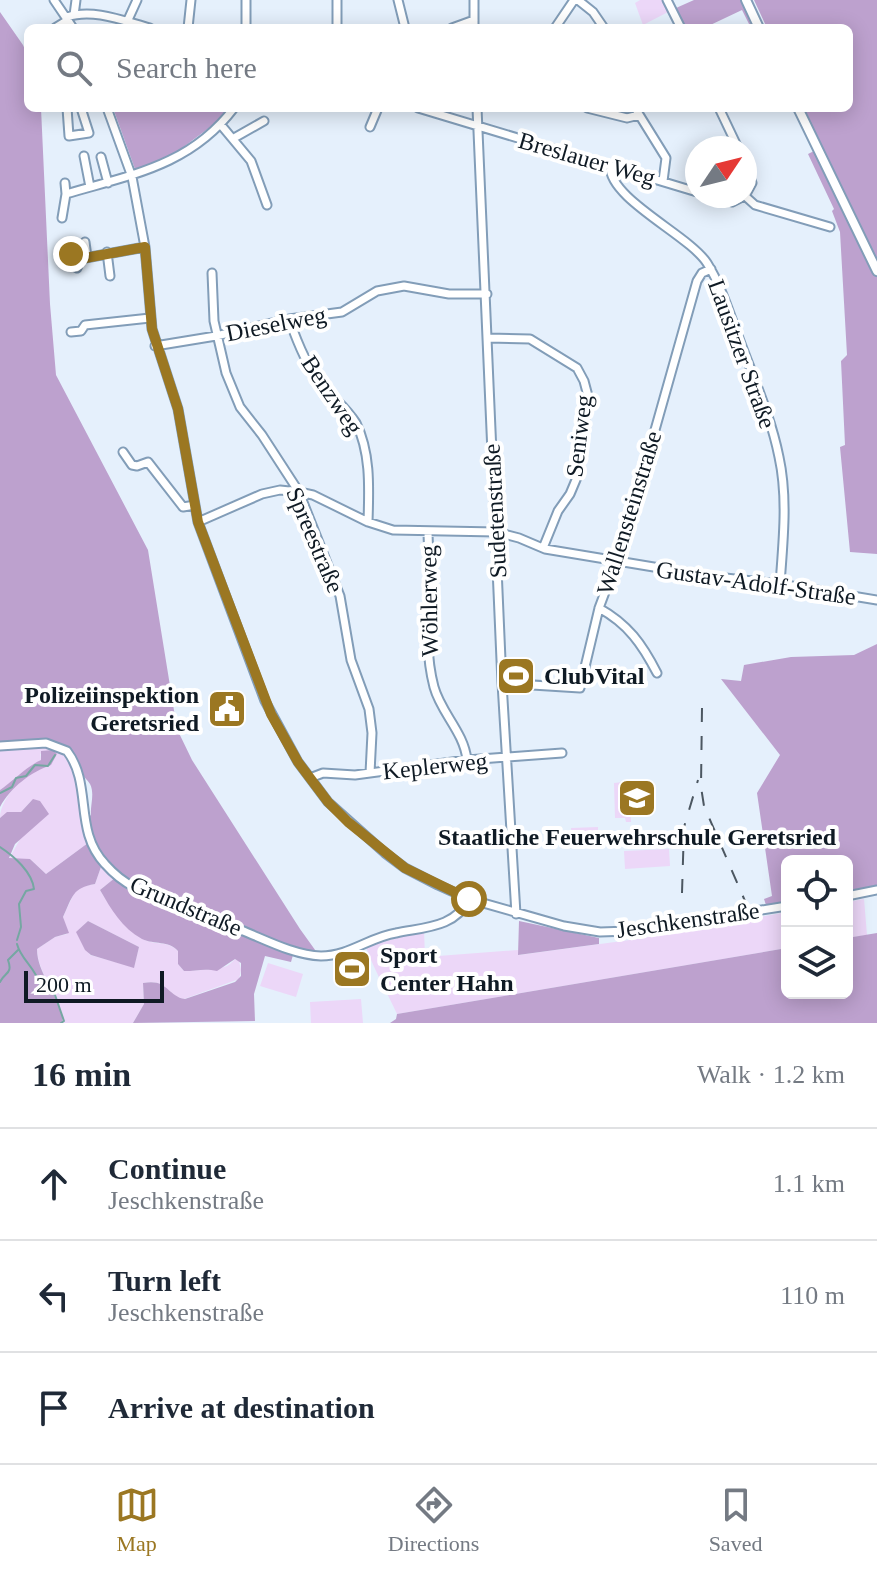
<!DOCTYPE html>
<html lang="en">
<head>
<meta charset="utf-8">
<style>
  body { margin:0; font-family:"Times New Roman",serif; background:#f2f2f3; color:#1f2937 }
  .controls { position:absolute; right:24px; bottom:24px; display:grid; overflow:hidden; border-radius:12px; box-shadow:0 4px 20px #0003 }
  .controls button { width:72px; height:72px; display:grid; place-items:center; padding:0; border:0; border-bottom:2px solid #e0e1e3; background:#fff; color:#1f2937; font:40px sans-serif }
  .compass { position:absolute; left:685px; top:136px; width:72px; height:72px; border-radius:50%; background:#fff; box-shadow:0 4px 20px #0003; rotate:55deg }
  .scale { position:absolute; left:24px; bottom:20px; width:140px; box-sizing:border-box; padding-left:8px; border:4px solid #0f1a24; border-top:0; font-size:22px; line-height:28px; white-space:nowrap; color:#0f1a24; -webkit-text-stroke:6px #fff; paint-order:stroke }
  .stop { position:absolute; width:24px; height:24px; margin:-18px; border:6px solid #9b7722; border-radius:50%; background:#fff }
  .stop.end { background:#9b7722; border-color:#fff; box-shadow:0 2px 8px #0008 }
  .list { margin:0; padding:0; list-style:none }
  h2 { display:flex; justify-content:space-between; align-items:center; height:104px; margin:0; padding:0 32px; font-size:34px }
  h2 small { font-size:26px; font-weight:400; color:#747a83 }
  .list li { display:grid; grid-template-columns:52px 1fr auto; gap:24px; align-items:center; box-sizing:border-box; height:112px; padding:0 32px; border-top:2px solid #e0e1e3 }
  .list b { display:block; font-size:30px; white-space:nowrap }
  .list p { margin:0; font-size:26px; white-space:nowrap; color:#747a83 }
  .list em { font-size:26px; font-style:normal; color:#747a83 }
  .icon { flex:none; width:44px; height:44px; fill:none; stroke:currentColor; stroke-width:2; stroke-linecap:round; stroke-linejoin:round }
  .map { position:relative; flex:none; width:877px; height:1023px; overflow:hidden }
  .search { position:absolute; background:#fff; box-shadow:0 4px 20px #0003; left:24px; right:24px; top:24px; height:88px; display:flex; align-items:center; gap:20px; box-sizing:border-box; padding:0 28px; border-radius:12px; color:#747a83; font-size:30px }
  .sheet { height:440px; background:#fff }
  nav { display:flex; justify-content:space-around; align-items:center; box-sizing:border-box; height:112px; border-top:2px solid #e0e1e3; background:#fff; font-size:22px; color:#747a83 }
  nav a { display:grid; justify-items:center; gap:4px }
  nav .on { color:#9b7722 }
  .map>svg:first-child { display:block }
  .green { fill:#ecd7f8; fill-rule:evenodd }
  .forest { fill:#bda1ce }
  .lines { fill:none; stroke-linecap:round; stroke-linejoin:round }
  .stream { stroke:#75a7a2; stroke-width:2 }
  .minor-casing { stroke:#829db8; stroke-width:11 }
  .major-casing { stroke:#829db8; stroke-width:12 }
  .minor { stroke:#fff; stroke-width:7 }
  .major { stroke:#fff; stroke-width:8 }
  .rail { stroke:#4c5761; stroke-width:2; stroke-dasharray:14 14; stroke-linecap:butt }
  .route { stroke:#9b7722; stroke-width:10 }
  .labels { text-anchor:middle; stroke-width:8; stroke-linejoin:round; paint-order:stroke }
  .street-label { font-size:24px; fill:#0f1a24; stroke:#fff }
  .poi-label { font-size:24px; font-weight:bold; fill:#0f1a24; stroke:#fff; text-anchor:start }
</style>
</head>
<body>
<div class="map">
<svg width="877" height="1023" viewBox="0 0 877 1023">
  <rect width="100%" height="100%" fill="#e5f0fc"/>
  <!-- green -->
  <path class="green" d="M640,0H665L670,11L643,25L635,3Z
    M37,744L66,753C82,781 78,812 88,843L46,874L30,859H9L19,841L31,801L21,812H11L0,818C0,797 28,769 49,766L40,753L41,760C26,768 14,781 0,790V748Z
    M623,782L629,785L631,822H626L625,818H615L614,783Z
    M598,827V845L578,846L572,842L571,828Z
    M669,849L670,866L625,869L624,851Z
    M102,864L116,877L100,890C108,905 129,930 143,939C155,946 168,940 178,951V964L184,971C190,971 219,969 224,967C229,966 232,962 235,959L239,961L241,970L239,979L184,999C167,996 168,978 143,983L144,1004L133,1023H63C60,996 38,975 37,949L55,937L67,934L63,917L75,891L79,887L95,884ZM88,921L139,947L134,967L90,955L77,932Z
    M864,899L867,935L847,938V902Z
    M787,912V948L397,1014C386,990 375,972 366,947L424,930L425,957L518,950L519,955L637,939Z
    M268,963L303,974L296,997L260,986Z
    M361,999L363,1023H311L310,1002Z"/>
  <!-- forest -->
  <path class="forest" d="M694,0H741L755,28H751L742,10L704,28H685L676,8Z
    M754,0H877V554L850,552L840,447L845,445L841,361L847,355L840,232L832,211L834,209L808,154L822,147L804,108H849V28H767Z
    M0,12L23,45L28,57V108H41L50,304L56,375L148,550L177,729L192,760L300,929L318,954L295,948L291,962L265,956L254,994L255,1021L133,1023L144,1004L143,983C168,978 167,996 185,999L235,982L241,976V963L235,959L217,971C205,968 196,971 184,971L178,964V951C168,940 155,945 142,939C122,928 111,909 100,890L121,873L98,853L86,819L91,815C90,805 95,794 90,784C87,779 82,776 80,769C67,730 33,739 0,744Z
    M113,108H230L225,116L170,157L135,169Z
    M877,644V886L847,891V861H787V902L766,905L764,899L772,896L757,793L780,755L721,679L741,681L744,665L791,657L854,655Z
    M53,750L57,754L51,765C31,772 11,787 0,807V790C12,782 27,766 41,760V751Z
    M33,799L40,801L49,814L15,844L9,858L30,859L46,874L88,843L102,864L95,884C72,888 73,896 63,917L69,933L55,937L37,949C37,975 61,996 63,1023H0V818L7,812H21Z
    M88,921L139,947L134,968L91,955L85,950L76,932Z
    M519,921L599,938V944L518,955Z
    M877,933V1023H390L396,1019L397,1014L787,948V993H847V938Z"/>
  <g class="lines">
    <!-- stream -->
    <path class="stream" d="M0,793L12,787L16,778L26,776L35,765L48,766L55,755
      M0,847C14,856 32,872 34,889L26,891L19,904L21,927L17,940
      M17,944C21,960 36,968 40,985L55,995L64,1021L61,1023
      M0,982C5,972 13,974 8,960L18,950"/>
    <defs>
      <path id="minor" d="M54,0L73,28
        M246,0V28
        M337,0V28
        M398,0L405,28
        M474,0V28
        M578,0L593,12L604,28
        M667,0L681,28
        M74,15L76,0
        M67,17C93,8 124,21 150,28
        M127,22L137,0
        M55,28L68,20
        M188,28L191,0
        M452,28L474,20
        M555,28L574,0
        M67,108L69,136L89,133L81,108
        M107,108L132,177L145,247L152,329L178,409L198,522L265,701L298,762L328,802L385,853L405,868L438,885L469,899L564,926L600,932L629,931L787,906
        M418,108L697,192
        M477,108L502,683L516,914
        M587,108L627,118L639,115
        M635,108L666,158L663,181
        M719,108L738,148
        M221,125L251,161L267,205
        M370,127L378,108
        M234,138L264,121
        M84,156L90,187
        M101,157L108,183
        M745,163L752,183L745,196
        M610,166C609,199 689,235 707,263C722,287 730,315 740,341C754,379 771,417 779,457C788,498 783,542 780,584
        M65,183L66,194C130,175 190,166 234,108
        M711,196L732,202L744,196
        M745,196L755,205L830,227
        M62,218L66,194
        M85,242L87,257
        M68,247L71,254L80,259
        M107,252L110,276
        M77,268L80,259L145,247
        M212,273L214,321L226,373L240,407L262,435L299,492L340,596L351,660L369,709L372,733L370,773
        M289,319C298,344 308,370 327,390C337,401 348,410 356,423C371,453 369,489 368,522
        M71,332L81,331L85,325L150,318
        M488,338L530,339L577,368L584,381L588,396L578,475L570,494L558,511L543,548
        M155,346L216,336L289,319L342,312L377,291L404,286L449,294H487
        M123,452L132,465L137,466L148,462L183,507L195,505
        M198,522L262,494L280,490L299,492L313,495L368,522L393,530L496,532L519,538L545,549L708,576L780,584L877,600
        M428,531C428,549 431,568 430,587C428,621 425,653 434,687C441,713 464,732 467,760
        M599,608C628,624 642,644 657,673
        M502,683L580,688L599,608L622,547L697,281L702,273L711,269
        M0,746L46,743L67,751C93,785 73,830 105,864C113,873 122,881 134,887C168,904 205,916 241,930C266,940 294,955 321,956C349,956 370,937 396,933C424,927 455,928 469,899
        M310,778L323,773L355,775L467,760L562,753
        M847,896L877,890"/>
      <path id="major" d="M746,0L759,28
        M798,108L877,271"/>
    </defs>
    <!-- minor casing -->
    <use href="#minor" class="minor-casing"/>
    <!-- major casing -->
    <use href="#major" class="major-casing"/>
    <!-- minor -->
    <use href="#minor" class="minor"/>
    <!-- major -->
    <use href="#major" class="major"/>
    <!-- rail -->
    <path class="rail" d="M702,708L701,787L704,806L745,901
      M682,893L684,827L698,780"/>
  </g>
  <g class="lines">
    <!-- route -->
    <path class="route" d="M71,254L80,259L145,247L152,329L178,409L198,522L271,714L298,762L328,802L348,822L405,868L469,899"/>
  </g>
  <!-- icons -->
  <defs>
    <symbol id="stadium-square" viewBox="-11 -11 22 22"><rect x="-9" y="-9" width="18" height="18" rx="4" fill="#9b7722" stroke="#fff"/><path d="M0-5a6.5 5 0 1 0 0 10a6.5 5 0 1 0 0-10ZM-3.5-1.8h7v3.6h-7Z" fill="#fff"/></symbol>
    <symbol id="civic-square" viewBox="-11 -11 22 22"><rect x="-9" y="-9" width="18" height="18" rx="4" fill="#9b7722" stroke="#fff"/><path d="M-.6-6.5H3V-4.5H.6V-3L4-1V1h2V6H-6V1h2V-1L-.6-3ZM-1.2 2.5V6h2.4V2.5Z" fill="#fff"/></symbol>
    <symbol id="university-square" viewBox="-11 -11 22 22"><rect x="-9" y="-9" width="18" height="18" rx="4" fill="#9b7722" stroke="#fff"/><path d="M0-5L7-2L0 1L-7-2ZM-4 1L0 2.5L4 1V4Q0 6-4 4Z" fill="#fff"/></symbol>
  </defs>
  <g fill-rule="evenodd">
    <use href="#stadium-square" x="494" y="654" width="44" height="44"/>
    <use href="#civic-square" x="205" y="687" width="44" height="44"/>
    <use href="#university-square" x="615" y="776" width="44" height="44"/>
    <use href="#stadium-square" x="330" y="947" width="44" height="44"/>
  </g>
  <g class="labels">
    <!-- street labels -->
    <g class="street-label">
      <text transform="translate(587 159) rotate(16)" y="8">Breslauer Weg</text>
      <text transform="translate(276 324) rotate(-11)" y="8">Dieselweg</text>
      <text transform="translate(742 354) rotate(70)" y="8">Lausitzer Straße</text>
      <text transform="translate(332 395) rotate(56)" y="8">Benzweg</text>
      <text transform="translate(579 436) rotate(-83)" y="8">Seniweg</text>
      <text transform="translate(495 511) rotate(-93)" y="8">Sudetenstraße</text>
      <text transform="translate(629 513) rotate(-73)" y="8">Wallensteinstraße</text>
      <text transform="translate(315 540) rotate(67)" y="8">Spreestraße</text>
      <text transform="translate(756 583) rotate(8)" y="8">Gustav-Adolf-Straße</text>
      <text transform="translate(429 601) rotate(-91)" y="8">Wöhlerweg</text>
      <text transform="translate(435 766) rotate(-6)" y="8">Keplerweg</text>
      <text transform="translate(186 906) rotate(23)" y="8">Grundstraße</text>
      <text transform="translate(688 920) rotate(-8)" y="8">Jeschkenstraße</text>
    </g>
    <!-- poi labels -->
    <g class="poi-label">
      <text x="544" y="684">ClubVital</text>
      <text x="199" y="703" text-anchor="end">Polizeiinspektion<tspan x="199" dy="28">Geretsried</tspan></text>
      <text x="637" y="845" text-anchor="middle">Staatliche Feuerwehrschule Geretsried</text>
      <text x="380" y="963">Sport<tspan x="380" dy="28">Center Hahn</tspan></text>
    </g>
  </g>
</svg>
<div class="controls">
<button><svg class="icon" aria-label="locate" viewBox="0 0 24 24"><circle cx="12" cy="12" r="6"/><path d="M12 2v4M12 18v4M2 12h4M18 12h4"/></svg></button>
<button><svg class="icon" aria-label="layers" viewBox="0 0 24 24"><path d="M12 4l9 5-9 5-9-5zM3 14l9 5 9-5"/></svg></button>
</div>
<svg class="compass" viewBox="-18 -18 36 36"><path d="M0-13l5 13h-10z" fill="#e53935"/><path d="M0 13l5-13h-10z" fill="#747a83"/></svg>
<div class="scale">200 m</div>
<div class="stop" style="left:469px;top:899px"></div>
<div class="stop end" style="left:71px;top:254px"></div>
<div class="search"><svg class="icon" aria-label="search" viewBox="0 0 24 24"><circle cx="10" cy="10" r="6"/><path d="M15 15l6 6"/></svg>Search here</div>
</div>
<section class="sheet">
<h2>16 min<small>Walk · 1.2 km</small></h2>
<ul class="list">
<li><svg class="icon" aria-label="ahead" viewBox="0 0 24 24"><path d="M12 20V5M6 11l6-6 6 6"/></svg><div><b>Continue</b><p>Jeschkenstraße</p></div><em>1.1 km</em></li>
<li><svg class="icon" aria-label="left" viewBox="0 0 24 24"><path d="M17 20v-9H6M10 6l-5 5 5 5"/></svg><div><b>Turn left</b><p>Jeschkenstraße</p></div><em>110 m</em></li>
<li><svg class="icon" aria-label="arrive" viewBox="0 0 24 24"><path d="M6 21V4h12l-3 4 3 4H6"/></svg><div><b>Arrive at destination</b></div></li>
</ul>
</section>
<nav>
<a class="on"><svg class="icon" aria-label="map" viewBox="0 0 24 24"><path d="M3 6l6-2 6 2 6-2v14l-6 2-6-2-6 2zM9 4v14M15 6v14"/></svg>Map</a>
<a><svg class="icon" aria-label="directions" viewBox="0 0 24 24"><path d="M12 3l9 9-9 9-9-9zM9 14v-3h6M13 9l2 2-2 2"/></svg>Directions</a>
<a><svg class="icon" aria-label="saved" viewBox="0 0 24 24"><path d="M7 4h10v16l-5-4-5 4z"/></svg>Saved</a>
</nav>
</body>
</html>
